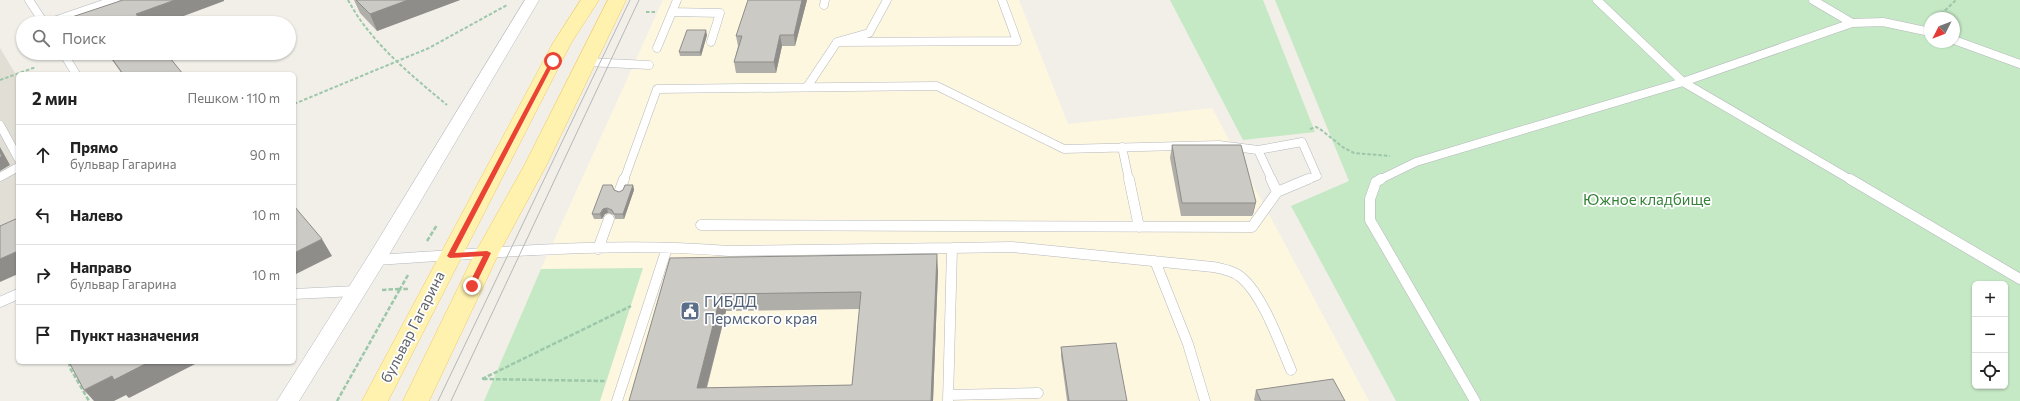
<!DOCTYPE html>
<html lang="ru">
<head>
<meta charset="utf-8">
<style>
  body { margin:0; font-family:Commissioner,sans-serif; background:#f6f6f6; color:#222 }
  .controls { position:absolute; right:12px; bottom:12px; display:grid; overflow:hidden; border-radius:6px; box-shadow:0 1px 3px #0004 }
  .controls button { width:36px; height:36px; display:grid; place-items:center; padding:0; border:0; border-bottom:1px solid #e0e0e0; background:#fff; color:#222; font:20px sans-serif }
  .compass { position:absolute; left:1924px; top:12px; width:36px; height:36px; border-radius:50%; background:#fff; box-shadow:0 1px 3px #0004; rotate:228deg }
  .stop { position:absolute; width:12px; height:12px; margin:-9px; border:3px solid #ea4335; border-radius:50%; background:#fff }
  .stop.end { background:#ea4335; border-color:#fff; box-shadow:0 1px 4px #0008 }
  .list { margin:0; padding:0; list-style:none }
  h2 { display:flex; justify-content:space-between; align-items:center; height:52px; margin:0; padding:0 16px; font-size:17px }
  h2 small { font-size:13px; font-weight:400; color:#767676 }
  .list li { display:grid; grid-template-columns:26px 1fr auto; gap:12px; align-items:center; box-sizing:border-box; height:60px; padding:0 16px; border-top:1px solid #e0e0e0 }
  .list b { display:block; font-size:15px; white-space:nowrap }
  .list p { margin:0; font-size:13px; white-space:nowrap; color:#767676 }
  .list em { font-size:13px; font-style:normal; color:#767676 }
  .icon { flex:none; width:22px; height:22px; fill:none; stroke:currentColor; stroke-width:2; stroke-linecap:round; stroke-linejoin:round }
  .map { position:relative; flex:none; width:2020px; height:401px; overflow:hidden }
  .search { position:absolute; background:#fff; box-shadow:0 1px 3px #0004; left:16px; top:16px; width:280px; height:44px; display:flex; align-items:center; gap:10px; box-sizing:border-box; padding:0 14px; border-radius:22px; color:#767676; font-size:15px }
  .panel { position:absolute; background:#fff; box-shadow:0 1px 3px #0004; left:16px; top:72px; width:280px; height:292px; border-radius:6px }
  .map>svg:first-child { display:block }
  .commercial { fill:#fef7e0 }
  .education { fill:#e1ded6 }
  .green { fill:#c5e8c5; fill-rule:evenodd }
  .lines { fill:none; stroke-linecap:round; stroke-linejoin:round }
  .lane-far1-casing { stroke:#b5b8bc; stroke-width:9 }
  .lane-casing { stroke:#b5b8bc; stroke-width:11 }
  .street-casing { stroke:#b5b8bc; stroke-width:1 }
  .primary-casing { stroke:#f2c960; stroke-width:1 }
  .path-far1 { stroke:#9cc7a9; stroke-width:2; stroke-dasharray:3.5 2; stroke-linecap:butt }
  .path { stroke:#9cc7a9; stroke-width:2.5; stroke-dasharray:4.5 2; stroke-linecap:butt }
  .lane-far1 { stroke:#fff; stroke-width:8 }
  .lane { stroke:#fff; stroke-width:10 }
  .street { fill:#fff; fill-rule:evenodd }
  .primary { fill:#fff2af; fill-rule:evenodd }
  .tram { stroke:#b6b7b8; stroke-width:1 }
  .wall { fill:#afaea9; fill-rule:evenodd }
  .shaded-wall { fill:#8f8d8a }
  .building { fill:#cccac5; stroke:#8f8d8a; fill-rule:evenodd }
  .route { fill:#ea4335 }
  .labels { text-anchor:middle; stroke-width:3.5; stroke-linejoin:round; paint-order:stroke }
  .park-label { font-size:15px; fill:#348238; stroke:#fff }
  .service-label { font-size:15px; fill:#4e5e75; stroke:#fff; text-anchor:start }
  .street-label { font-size:15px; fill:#5f6368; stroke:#fff }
</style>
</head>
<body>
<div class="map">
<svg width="2020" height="401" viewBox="0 0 2020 401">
  <rect width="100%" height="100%" fill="#f1efe8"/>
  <!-- commercial -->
  <path class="commercial" d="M663,0H1019L1068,124L1212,108L1369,401H484L541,269Z"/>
  <!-- education -->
  <path class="education" d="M0,48L18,78V218L0,226Z"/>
  <!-- green -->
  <path class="green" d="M1170,0H1263L1315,132L1243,140Z
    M1275,0H2020V401H1396L1291,206L1349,181ZM1930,18H1954V42H1930ZM1975,284H2005V386H1975Z
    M643,268L600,401H484L541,269Z"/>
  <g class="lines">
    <defs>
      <path id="lane-far1" d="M29,0L44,23
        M1597,0L1683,82L1851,180
        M1813,0L1852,23
        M824,5L825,0
        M672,12L720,13L711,42
        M48,23L115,0
        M1954,40L2020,64
        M837,42L1017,41L1002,0
        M657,48L677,0
        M63,53L76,74
        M587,62L649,65
        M807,87L837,42L869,33L887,0
        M0,125L18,158
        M1122,147L1129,180
        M1258,150L1302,142L1317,176L1306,180
        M0,177L18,167
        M624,180L657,89L937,86L1064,149L1219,145L1258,150L1272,180
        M1379,180L1416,162L1683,82L1852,23L1883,22L1930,32"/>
      <path id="lane" d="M1129,179L1139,227
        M1381,179L1376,182L1370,199V220L1475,401
        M1850,179L2020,279
        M620,190L624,179
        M1277,192L1308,179
        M701,225L1252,227L1277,192L1271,179
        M952,248L1012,247L1213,267C1223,269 1234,271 1242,278C1263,296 1280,344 1291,370
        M598,249L609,219
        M376,260C493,253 612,241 729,251L952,248L948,401
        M1155,261L1188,344L1205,401
        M294,294L356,291
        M0,302L18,294
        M948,395L1038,393
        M617,401L667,248"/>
      <path id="street" d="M525,0H539L383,265L299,401H277L369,255Z"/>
      <path id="primary" d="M581,0H599L571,43L388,401H362L553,43Z
        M608,0H626L546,166L499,253L429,401H403L475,253L524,166Z"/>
    </defs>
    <!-- lane-far1 casing -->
    <use href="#lane-far1" class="lane-far1-casing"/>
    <!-- lane casing -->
    <use href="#lane" class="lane-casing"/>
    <!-- street casing -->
    <use href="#street" class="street-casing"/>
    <!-- primary casing -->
    <use href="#primary" class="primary-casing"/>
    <!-- path-far1 -->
    <path class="path-far1" d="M348,0C371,43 410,74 447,105
      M646,12H656
      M1937,18L1956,0
      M0,80L36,67
      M294,104L429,48L507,5
      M1310,129L1316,127L1320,129L1344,148L1354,153L1390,156"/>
    <!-- path -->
    <path class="path" d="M427,241L437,225
      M408,275L400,289H409
      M382,290L399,289
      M69,362L70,368L89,401
      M482,379L631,306
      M483,379L605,381
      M337,401L400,289"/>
    <!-- lane-far1 -->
    <use href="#lane-far1" class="lane-far1"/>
    <!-- lane -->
    <use href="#lane" class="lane"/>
    <!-- street -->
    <use href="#street" class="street"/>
    <!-- primary -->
    <use href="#primary" class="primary"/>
    <!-- tram -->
    <path class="tram" d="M438,401L630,0
      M451,401L639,0"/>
  </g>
  <!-- wall -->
  <path class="wall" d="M354,0H460L377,31L360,13Z
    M807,0L795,46H782L776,73H736L734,62L738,46L736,36Z
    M707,35L701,56H680L679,52Z
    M107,53H166L183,74H122Z
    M1172,145L1256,202L1253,214L1252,216H1181L1170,158Z
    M633,185L634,190L624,219H615L614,215L608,213L605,214L602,219H594L592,214L614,190L619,192Z
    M670,258L938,271L933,401H629ZM860,309L852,385L707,388L726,311Z
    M1061,347L1127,401H1067L1061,356Z
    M1256,390L1345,401H1255L1254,400Z"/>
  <!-- shaded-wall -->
  <path class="shaded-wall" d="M175,0H224V1L165,23H141L136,14Z
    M408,0H460L377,31L370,14Z
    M802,0H807L795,46L794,35Z
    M706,30L707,35L701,56L700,52Z
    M780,35L782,46L776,73L774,62Z
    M0,147L10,165L0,171Z
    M633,185L634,190L624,219L623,214Z
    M1256,202L1253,214L1252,216L1255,203Z
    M607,208L608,213L605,214L602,219L600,214L603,209Z
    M322,239L332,256L294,275V253Z
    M18,251V274L0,282V259Z
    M937,254L938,271L933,401H931Z
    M721,294L726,311L703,401L697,388Z
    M149,362H199L129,398L126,395L114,401H94L84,390L112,376Z"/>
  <!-- building -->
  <path class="building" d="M123,0H175L136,14L143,23H77L72,17Z
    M356,0H408L370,14Z
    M748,0H802L794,35H780L774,62H734L742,36H736Z
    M687,30H706L700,52H679Z
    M108,53H166L183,74H123Z
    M1172,145H1241L1256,202L1255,203H1182Z
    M0,152L2,156L0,158Z
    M603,185H612L614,190L619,192L623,190L625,185H633L623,214H614L612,210L607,208L603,209L600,214H592Z
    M294,206L322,239L294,253Z
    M18,218V251L0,259V226Z
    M937,254L931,401H629L670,258ZM861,292L852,385L697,388L721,294Z
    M1116,343L1127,401H1069L1061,347Z
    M69,362H149L114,380L112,376L84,390Z
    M1333,379L1345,401H1261L1256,390Z"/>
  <!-- route -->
  <path class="route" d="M551,60L555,61L455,253L487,251L491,253L474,288H469L468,286L483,256L450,258L447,256Z"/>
  <!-- icons -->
  <defs>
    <symbol id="civic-square" viewBox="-11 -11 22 22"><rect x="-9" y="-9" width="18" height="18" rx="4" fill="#5c6f8a" stroke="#fff"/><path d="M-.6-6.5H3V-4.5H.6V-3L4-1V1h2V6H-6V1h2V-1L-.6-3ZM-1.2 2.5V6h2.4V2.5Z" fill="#fff"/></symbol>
  </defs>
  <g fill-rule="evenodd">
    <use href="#civic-square" x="679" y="300" width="22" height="22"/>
  </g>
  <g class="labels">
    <!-- park labels -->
    <g class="park-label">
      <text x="1647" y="205">Южное кладбище</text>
    </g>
    <!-- service labels -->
    <g class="service-label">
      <text x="704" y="307">ГИБДД<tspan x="704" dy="17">Пермского края</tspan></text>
    </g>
    <!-- street labels -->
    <g class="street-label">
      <text transform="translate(413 327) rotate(-63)" y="5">бульвар Гагарина</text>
    </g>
  </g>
</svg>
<div class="controls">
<button>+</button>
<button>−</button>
<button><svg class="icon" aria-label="locate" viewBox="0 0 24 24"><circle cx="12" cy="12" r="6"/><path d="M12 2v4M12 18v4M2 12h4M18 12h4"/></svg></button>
</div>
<svg class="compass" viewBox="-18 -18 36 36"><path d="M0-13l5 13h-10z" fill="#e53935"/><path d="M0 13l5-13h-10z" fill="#767676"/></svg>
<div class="stop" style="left:553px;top:61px"></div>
<div class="stop end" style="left:472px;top:286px"></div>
<div class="search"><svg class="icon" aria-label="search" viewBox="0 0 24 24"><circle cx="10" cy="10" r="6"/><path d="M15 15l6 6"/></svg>Поиск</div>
<section class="panel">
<h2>2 мин<small>Пешком · 110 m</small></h2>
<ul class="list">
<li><svg class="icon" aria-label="ahead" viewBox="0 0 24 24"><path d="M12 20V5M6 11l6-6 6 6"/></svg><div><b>Прямо</b><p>бульвар Гагарина</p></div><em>90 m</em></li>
<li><svg class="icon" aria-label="left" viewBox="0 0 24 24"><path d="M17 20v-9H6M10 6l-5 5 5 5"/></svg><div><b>Налево</b></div><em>10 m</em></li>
<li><svg class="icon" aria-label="right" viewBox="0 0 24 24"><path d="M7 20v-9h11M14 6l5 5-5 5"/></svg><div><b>Направо</b><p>бульвар Гагарина</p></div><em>10 m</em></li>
<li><svg class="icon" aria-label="arrive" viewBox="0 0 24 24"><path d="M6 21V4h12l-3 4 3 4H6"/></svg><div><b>Пункт назначения</b></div></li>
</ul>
</section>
</div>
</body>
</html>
